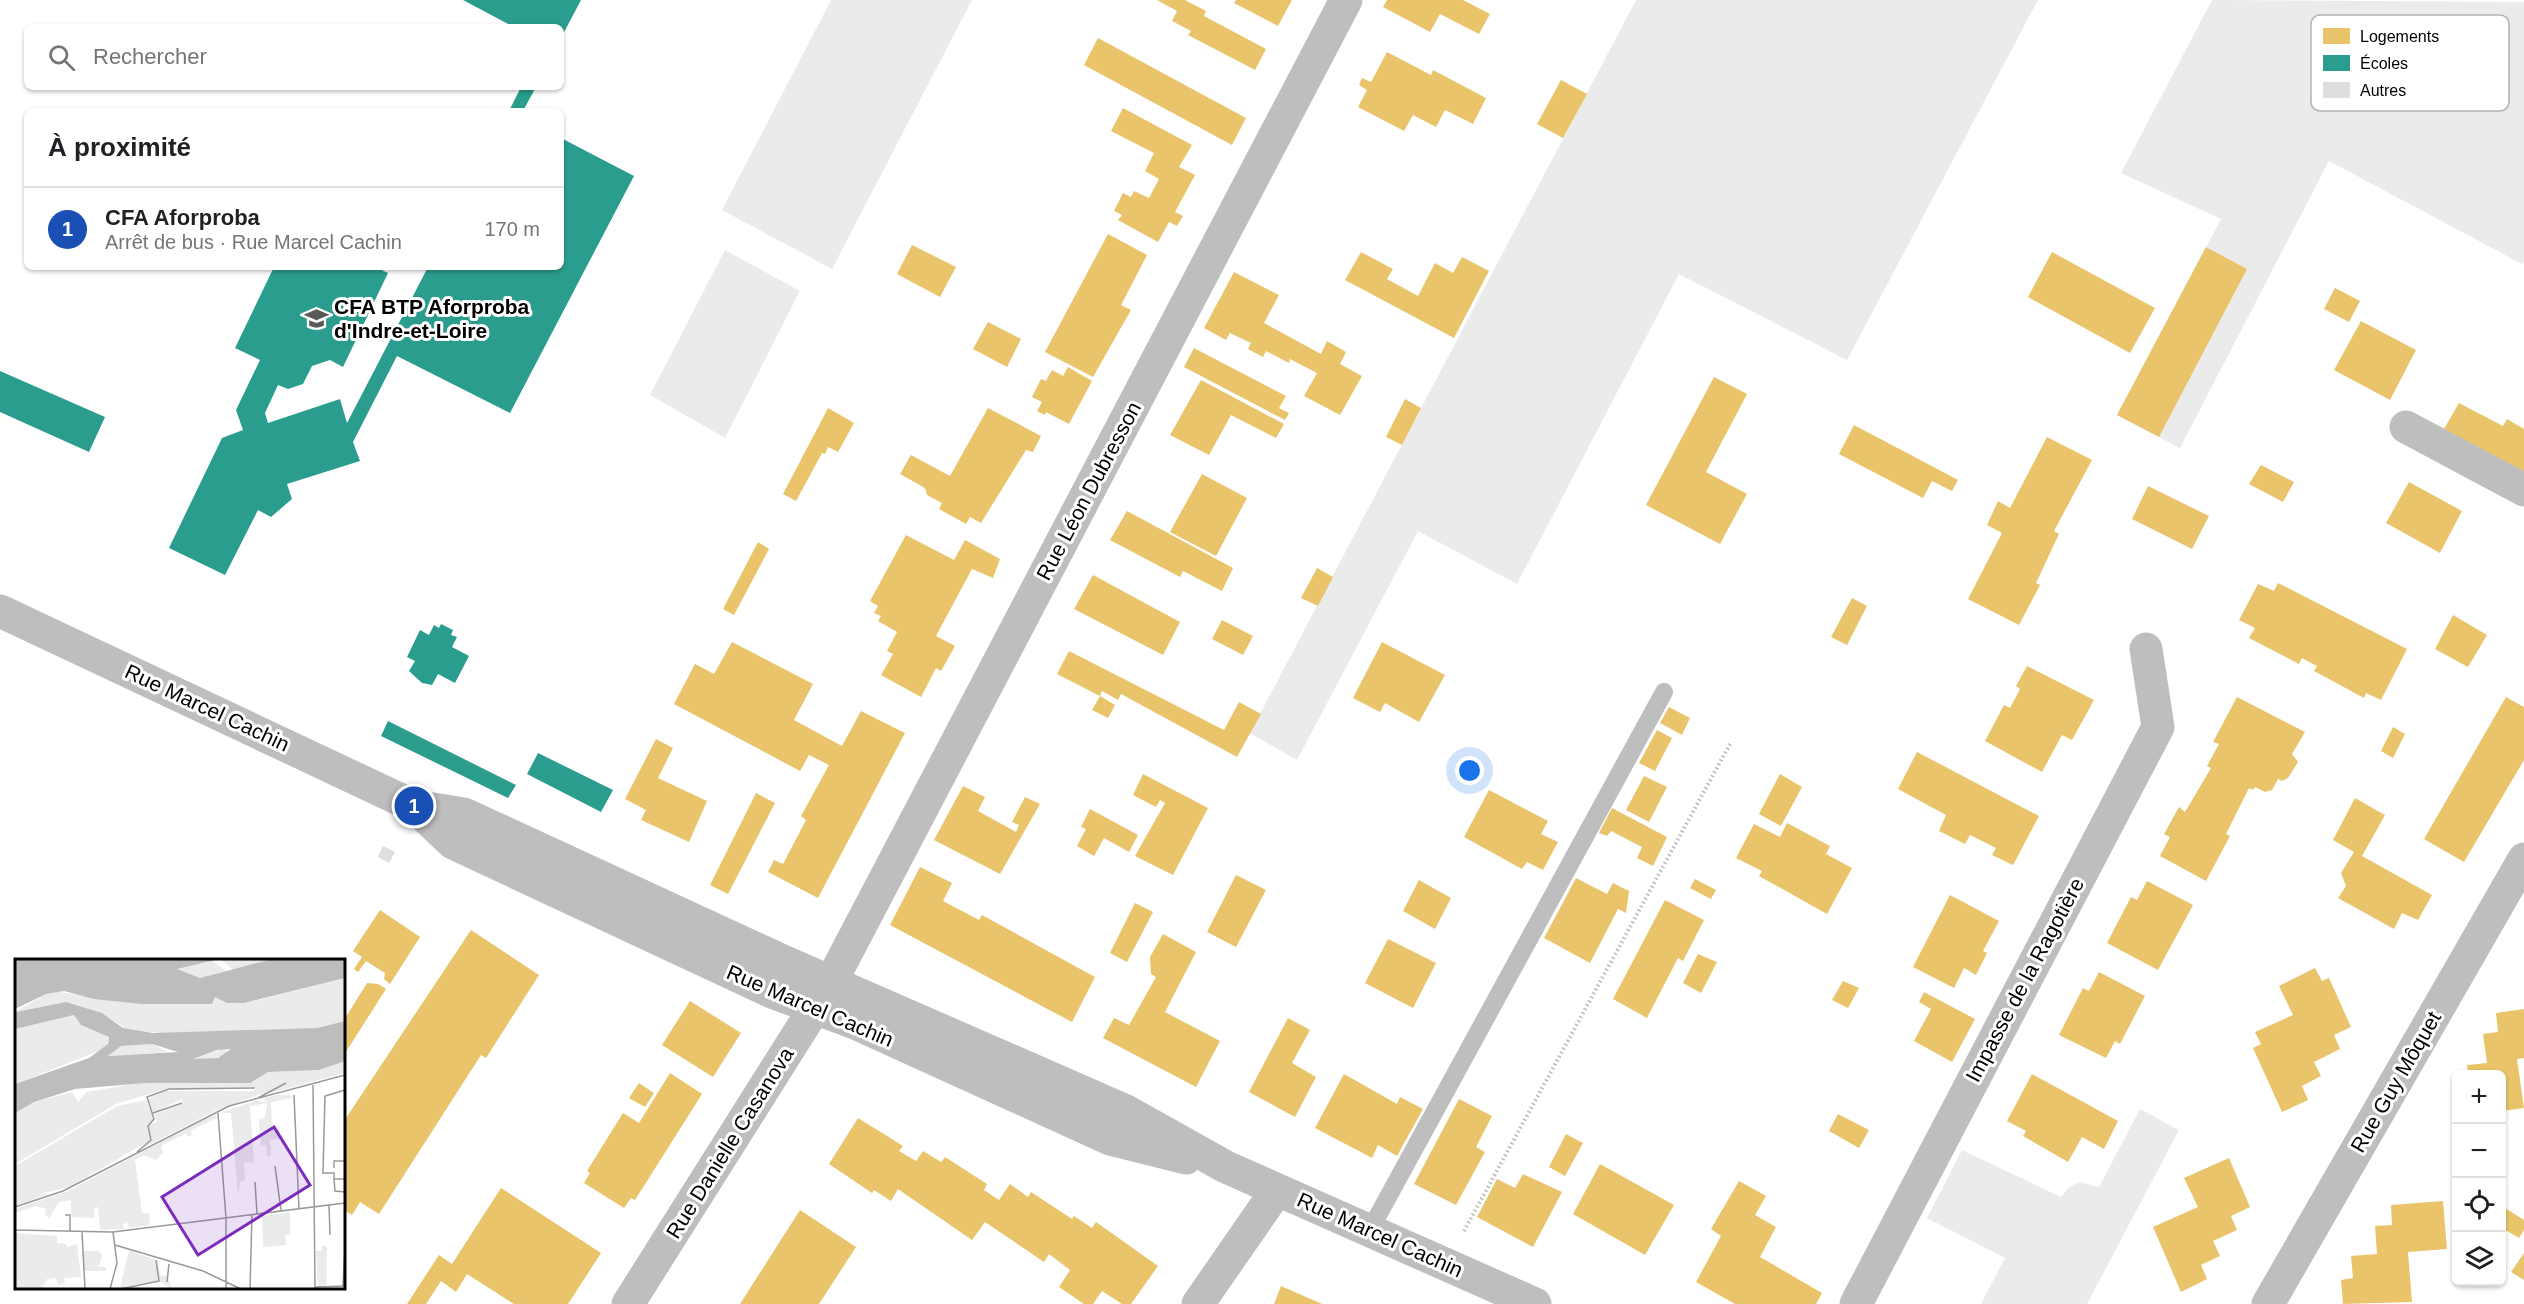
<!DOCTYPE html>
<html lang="fr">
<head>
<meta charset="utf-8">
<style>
  body { margin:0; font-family:Helvetica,sans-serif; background:#f2f2f2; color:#202124 }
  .controls { position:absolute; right:18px; bottom:18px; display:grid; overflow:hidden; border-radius:9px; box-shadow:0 2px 4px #0004 }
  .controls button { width:54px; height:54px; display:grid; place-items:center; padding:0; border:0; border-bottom:2px solid #e0e0e0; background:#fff; color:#202124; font:30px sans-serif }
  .you { position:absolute; left:1470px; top:771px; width:21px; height:21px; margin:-15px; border:4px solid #fff; border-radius:50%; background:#1a73e8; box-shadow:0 0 0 9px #1a73e833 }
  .badge { display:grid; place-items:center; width:39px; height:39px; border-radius:50%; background:#d93025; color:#fff; font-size:20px; font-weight:700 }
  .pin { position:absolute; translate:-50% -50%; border:3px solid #fff; box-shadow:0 2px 6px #0006 }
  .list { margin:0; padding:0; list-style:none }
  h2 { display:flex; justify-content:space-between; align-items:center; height:78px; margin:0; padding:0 24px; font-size:26px }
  h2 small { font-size:20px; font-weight:400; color:#757577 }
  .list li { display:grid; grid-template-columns:39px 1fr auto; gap:18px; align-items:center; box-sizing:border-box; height:84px; padding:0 24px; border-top:2px solid #e0e0e0 }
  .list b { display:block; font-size:22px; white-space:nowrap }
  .list p { margin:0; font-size:20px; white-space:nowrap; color:#757577 }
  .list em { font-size:20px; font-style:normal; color:#757577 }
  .icon { flex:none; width:33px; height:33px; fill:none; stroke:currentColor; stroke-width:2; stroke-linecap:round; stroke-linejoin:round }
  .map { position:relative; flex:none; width:2524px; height:1304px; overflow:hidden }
  .search { position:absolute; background:#fff; box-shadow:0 2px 4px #0004; left:24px; top:24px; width:540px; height:66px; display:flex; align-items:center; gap:15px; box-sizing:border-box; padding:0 21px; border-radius:9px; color:#757577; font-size:22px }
  .panel { position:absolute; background:#fff; box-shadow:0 2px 4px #0004; left:24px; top:108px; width:540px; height:162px; border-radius:9px }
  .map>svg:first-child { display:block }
  .green { fill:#ebebeb }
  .homes { fill:#e9c46a }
  .schools { fill:#2a9d8f }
  .building { fill:#dedede }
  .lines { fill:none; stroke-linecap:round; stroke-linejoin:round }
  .path { stroke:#b9b9b9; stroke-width:4; stroke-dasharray:1.5 3; stroke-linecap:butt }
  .service { stroke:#bebebe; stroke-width:18 }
  .minor { stroke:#bebebe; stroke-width:33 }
  .tertiary { stroke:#bebebe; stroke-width:33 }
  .labels { text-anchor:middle; stroke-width:6; stroke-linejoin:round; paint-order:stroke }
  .poi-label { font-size:21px; font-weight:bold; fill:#000; stroke:#fff; text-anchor:start }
  .street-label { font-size:21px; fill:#000; stroke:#fff }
  .inset-road { fill:none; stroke:#999; stroke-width:1.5 }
  .view { fill:#7b2cbf; fill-opacity:0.15; stroke:#7b2cbf; stroke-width:3 }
  .inset-edge { fill:none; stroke:#000; stroke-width:3 }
  .key { fill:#fff; stroke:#b2b2b2; stroke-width:1.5 }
  .key-label { font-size:16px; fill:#000 }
</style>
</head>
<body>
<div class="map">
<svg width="2524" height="1304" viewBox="0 0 2524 1304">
  <rect width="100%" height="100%" fill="#fff"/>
  <!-- green -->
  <path class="green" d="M831,0H972L832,269L722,210Z
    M1636,0H2038L1847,360L1679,274L1517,584L1418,531L1297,760L1250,733Z
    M2212,0L2524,2V261L2522,264L2329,161L2180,448L2117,415L2221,219L2121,173Z
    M725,250L800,291L725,438L650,395Z
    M2140,1109L2179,1130L2087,1304H1981L2005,1258L1927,1218L1962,1150L2061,1197L2069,1187L2080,1182L2099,1187Z"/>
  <!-- homes -->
  <path class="homes" d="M1157,0H1185L1206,11L1204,16L1266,49L1255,70L1188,35L1191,31L1172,21L1177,11Z
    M1236,0H1292L1278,26L1234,3Z
    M1387,0H1463L1490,14L1479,34L1440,14L1430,32L1383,7Z
    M1098,38L1246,118L1232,145L1084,65Z
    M1387,52L1431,75L1433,70L1486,98L1473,124L1445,110L1436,127L1413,115L1404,131L1358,107L1367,90L1359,85L1362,78L1371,82Z
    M1561,80L1587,94L1563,138L1537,124Z
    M1123,108L1192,145L1179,167L1195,175L1175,212L1183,216L1177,226L1169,222L1158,242L1118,220L1122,215L1114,211L1123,193L1131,197L1134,191L1149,198L1159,179L1145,171L1154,153L1111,131Z
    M1108,234L1147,255L1121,305L1131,310L1093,377L1045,352Z
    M912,245L956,267L940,297L897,274Z
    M2206,247L2247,269L2159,437L2117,415Z
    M1361,252L1393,269L1387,279L1418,296L1435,263L1453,273L1462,257L1489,271L1454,338L1345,280Z
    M2052,252L2155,308L2130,353L2028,297Z
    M1234,272L1279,295L1264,323L1321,354L1327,341L1346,352L1340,364L1362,376L1340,415L1304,396L1317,373L1290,359L1289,363L1266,351L1263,357L1248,349L1251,343L1230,333L1226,340L1204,328Z
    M2335,288L2360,301L2349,322L2324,309Z
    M2361,321L2416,350L2390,400L2334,370Z
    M988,322L1021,339L1007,367L973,349Z
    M1194,348L1286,396L1279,408L1289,413L1285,420L1184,367Z
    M1068,367L1092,381L1069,424L1046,412L1045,415L1037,411L1042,402L1032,397L1041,379L1046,381L1052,370L1063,376Z
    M1714,377L1747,394L1706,472L1747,494L1720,544L1646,505Z
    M1201,380L1284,424L1276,438L1231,415L1209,455L1170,435Z
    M1405,399L1421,408L1402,445L1386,437Z
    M2459,403L2503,426L2507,419L2524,429V472L2444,429Z
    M828,408L854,423L838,452L828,447L825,454L822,453L796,501L783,494Z
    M988,408L1041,436L1033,452L1026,450L981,523L970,517L966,524L939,509L942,503L927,495L925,488L900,474L911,455L950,476Z
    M1854,425L1958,480L1952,491L1932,481L1923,498L1839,454Z
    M2047,437L2092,460L2054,531L2059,534L2036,583L2040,585L2019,625L1968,599L2002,533L1987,525L1998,501L2010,508Z
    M2261,465L2294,482L2283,502L2249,484Z
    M1202,474L1247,498L1216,556L1170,532Z
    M2409,482L2462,511L2440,553L2386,523Z
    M2148,486L2209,516L2192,549L2132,519Z
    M1127,511L1233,568L1222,591L1183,571L1180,577L1110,540Z
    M906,535L954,560L965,540L1000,559L993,578L972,569L936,636L955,646L941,671L936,668L921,697L881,675L893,654L887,651L897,632L878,621L881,616L874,613L878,606L870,601Z
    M758,542L769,549L734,615L723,609Z
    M1317,568L1333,577L1318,606L1301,598Z
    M1093,575L1180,622L1163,655L1074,609Z
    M2278,583L2407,649L2381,700L2366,693L2364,698L2314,671L2317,666L2302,658L2299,664L2249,638L2255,628L2239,620L2258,584L2274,591Z
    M1852,598L1867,606L1847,645L1831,637Z
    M2453,615L2487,635L2468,667L2435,649Z
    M1222,620L1253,636L1243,655L1212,639Z
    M732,642L813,684L794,720L842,746L861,711L905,733L818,898L768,872L774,860L783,864L806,820L801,816L829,765L809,755L800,771L674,704L695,664L714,674Z
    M1382,642L1445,675L1419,722L1385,703L1380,712L1353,698Z
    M1069,651L1224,730L1239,702L1261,714L1237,757L1121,694L1118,700L1102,691L1100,696L1057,674Z
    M2027,666L2094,700L2072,740L2062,735L2042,772L1985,741L2004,705L2010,708L2020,689L2016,686Z
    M1100,696L1115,705L1108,718L1092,710Z
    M2237,697L2305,732L2292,754L2298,762L2288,778L2282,781L2278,779L2272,790L2265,792L2255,787L2253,790L2249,788L2226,834L2230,836L2206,881L2160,856L2170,837L2164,834L2179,807L2185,812L2211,768L2207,766L2219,744L2213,742Z
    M2506,697L2524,707V760L2464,862L2424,839Z
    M1669,707L1690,718L1682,735L1660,723Z
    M2393,727L2405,734L2393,758L2381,751Z
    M1657,730L1672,738L1655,771L1639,763Z
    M656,739L673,748L658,778L707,801L689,842L641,820L646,810L625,799Z
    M1917,752L2039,816L2013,865L1992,855L1996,848L1970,835L1965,844L1939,831L1946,815L1898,789Z
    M1143,774L1208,808L1173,875L1135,856L1165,803L1160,800L1156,807L1133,795Z
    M1780,774L1802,787L1781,826L1759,814Z
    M1644,776L1667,787L1649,822L1626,810Z
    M963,786L985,797L978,811L1016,832L1019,825L1012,822L1025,797L1040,804L1000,874L934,840Z
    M1489,790L1548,821L1541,834L1558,842L1543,870L1527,862L1522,869L1464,837Z
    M756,793L775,803L728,894L710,885Z
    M2355,798L2385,815L2362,856L2432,895L2418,920L2402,913L2394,929L2338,898L2346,886L2341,873L2354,852L2333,840Z
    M1612,808L1667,837L1653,866L1637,858L1642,847L1611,831L1607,836L1599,833Z
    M1090,809L1138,835L1129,852L1104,838L1094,856L1077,846L1086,829L1081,827Z
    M1787,823L1830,846L1826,854L1852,868L1827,914L1759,876L1762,871L1736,858L1754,824L1780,837Z
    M920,867L952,883L943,901L979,920L982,915L1095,977L1072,1022L890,925Z
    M1236,875L1266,890L1236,947L1207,932Z
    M1576,878L1607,894L1613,883L1629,891L1626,913L1618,909L1590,963L1544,938Z
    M1695,879L1716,890L1711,899L1690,888Z
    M1419,880L1451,898L1435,929L1403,911Z
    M2147,881L2193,905L2158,970L2107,943L2131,897L2137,900Z
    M1950,895L1999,921L1983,951L1987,953L1976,975L1964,968L1954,988L1913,967Z
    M1665,900L1704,920L1683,961L1678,958L1647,1018L1613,999Z
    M1135,903L1153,912L1127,962L1110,953Z
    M380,910L420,937L390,984L384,979L385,973L366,961L358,972L354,969L362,957L353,951Z
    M471,930L539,975L486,1058L481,1055L379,1214L360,1202L352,1215L344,1210V1121Z
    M1163,934L1196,952L1165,1012L1220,1041L1196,1087L1103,1038L1114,1018L1129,1025L1156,977L1151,974L1150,957Z
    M1388,939L1436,963L1413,1008L1365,983Z
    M1698,954L1717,962L1701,993L1683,983Z
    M2315,968L2322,981L2329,978L2351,1027L2334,1035L2340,1049L2314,1062L2321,1076L2302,1086L2308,1100L2282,1112L2253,1048L2261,1044L2255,1032L2293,1015L2279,986Z
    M2099,972L2145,996L2120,1044L2115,1041L2106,1058L2059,1035L2083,988L2089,991Z
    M1843,981L1859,988L1848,1008L1832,1000Z
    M367,983L378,984L386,989L344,1055V1020Z
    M1924,992L1975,1019L1952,1062L1914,1041L1931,1009L1919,1002Z
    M690,1001L741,1033L713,1077L662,1045Z
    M2524,1009V1058L2517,1059L2524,1108L2502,1111V1074H2468L2467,1065L2487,1063L2483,1034L2498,1032L2496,1013Z
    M1288,1018L1310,1030L1292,1063L1316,1077L1295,1117L1249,1092Z
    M670,1073L702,1094L635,1200L631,1198L624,1208L584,1183L590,1173L587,1171L623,1113L639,1123Z
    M1344,1074L1397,1104L1400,1097L1423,1109L1397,1156L1378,1145L1372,1158L1315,1128Z
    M2032,1074L2118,1121L2104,1149L2082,1137L2068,1162L2023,1136L2026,1131L2007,1121Z
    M639,1083L654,1093L645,1107L629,1098Z
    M1459,1099L1492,1116L1476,1147L1485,1152L1456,1205L1414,1184Z
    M1838,1114L1869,1130L1859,1148L1829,1131Z
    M858,1118L903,1146L899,1151L916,1161L923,1151L941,1162L945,1157L987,1184L984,1190L999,1200L1010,1184L1028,1197L1031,1192L1072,1219L1074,1216L1092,1228L1096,1222L1158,1266L1131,1304H1122L1102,1291L1093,1304H1084L1059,1287L1070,1270L1049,1254L1044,1262L985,1222L972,1240L898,1189L891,1201L874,1190L872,1193L829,1164Z
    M1566,1134L1583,1143L1565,1176L1549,1167Z
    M2229,1158L2250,1207L2231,1216L2237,1230L2213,1241L2220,1256L2201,1265L2207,1279L2181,1292L2153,1227L2198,1207L2184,1178Z
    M1600,1164L1674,1205L1645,1255L1573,1214Z
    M1523,1174L1562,1192L1533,1247L1477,1217L1497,1179L1515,1188Z
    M1739,1181L1766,1196L1755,1215L1776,1227L1760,1257L1822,1293L1816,1304H1735L1696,1282L1721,1236L1711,1229Z
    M501,1188L601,1253L568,1304H514L467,1274L456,1292L441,1281L426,1304H407L439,1255L452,1264Z
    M2443,1201L2447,1249L2408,1252L2412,1302L2343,1304L2341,1280L2353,1278L2351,1256L2377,1254L2375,1226L2392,1225L2391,1205Z
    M2502,1206L2524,1220V1230L2519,1238L2502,1228Z
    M800,1210L856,1247L819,1304H740Z
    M2524,1253V1280L2511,1272Z
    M1281,1286L1322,1304H1274Z"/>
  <!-- schools -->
  <path class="schools" d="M463,0H581L561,38V27H514Z
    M521,87H536L523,111H509Z
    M561,138L634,176L510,413L397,356L353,442L360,461L287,484L292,499L271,517L258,510L225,575L169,548L222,438L243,430L236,410L260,360L235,348L274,267H375L388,273L343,367L330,360L312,366L303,384L288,389L278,385L265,413L268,423L340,399L347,423L428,267H561Z
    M0,371L105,417L89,452L0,412Z
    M441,624L453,630L451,635L457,637L452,647L469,656L455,683L438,674L432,685L422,683L409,671L415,661L407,657L420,630L429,635L434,625L439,628Z
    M388,721L516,785L508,798L381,736Z
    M538,753L613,790L601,812L527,774Z"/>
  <!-- building -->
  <path class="building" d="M383,846L395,852L389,863L378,857Z"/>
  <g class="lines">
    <!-- path -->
    <path class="path" d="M1464,1231L1730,744"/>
    <!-- service -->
    <path class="service" d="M1370,1230L1664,692"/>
    <!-- minor -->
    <path class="minor" d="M2406,427L2524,490
      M628,1304L831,982L1346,0
      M1198,1304L1277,1190
      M1856,1304L2158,727L2146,649
      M2268,1304L2524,859"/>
    <!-- tertiary -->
    <path class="tertiary" d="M0,611L414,806L464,814L785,962L1124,1110L1226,1167L1535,1304
      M414,806L453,843L772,992L855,1023L1110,1139L1186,1158"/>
  </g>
  <!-- icons -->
  <defs>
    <symbol id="university-bare" viewBox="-9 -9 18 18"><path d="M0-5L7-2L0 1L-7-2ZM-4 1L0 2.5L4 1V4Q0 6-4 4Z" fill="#595959" stroke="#fff" stroke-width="2.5" paint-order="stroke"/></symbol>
  </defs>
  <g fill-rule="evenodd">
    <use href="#university-bare" x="300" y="302" width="33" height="33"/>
  </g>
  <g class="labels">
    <!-- poi labels -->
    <g class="poi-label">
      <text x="334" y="314">CFA BTP Aforproba<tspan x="334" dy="24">d'Indre-et-Loire</tspan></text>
    </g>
    <!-- street labels -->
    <g class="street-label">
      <text transform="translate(1089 491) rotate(-62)" y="7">Rue Léon Dubresson</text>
      <text transform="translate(207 708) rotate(25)" y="7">Rue Marcel Cachin</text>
      <text transform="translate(2025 980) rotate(-62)" y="7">Impasse de la Ragotière</text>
      <text transform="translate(810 1006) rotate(23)" y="7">Rue Marcel Cachin</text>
      <text transform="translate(2396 1082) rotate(-60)" y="7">Rue Guy Môquet</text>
      <text transform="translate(730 1143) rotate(-58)" y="7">Rue Danielle Casanova</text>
      <text transform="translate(1380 1235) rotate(24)" y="7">Rue Marcel Cachin</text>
    </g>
  </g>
  <!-- overview -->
  <g transform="translate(15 959)">
    <rect width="330" height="330" fill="#fff"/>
    <path d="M205,0H257L218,11ZM197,1L211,12L185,19L161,10ZM330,19V62L302,69L169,76L113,71L87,54L51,43L0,53L31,35L44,33L126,45L183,44L200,38L218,44L240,42ZM59,56L67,66L94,78L91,89L0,125V70ZM137,85L153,93L93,97L106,87ZM207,90L217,93L195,101L178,100ZM330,102V114L244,137L252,133L204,150L122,192L131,185L123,188L55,228L25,235H34L0,247V207L102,147L131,141L139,160L134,166L142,163L139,155L148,152L150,156L149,151L168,144L167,140L138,154L133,140L151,132H238L243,128L148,131L101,145L0,205V154L19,143L57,133L63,143L71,133L124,124H222L253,113L304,111ZM262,136H275L278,139L256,143L257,168H264L266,180L255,181L256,197L252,198L251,186L246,187L244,160L250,159L252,144L235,147L239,203L229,204L230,222L225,223L223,236L216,154H205L240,142L254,143L246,140ZM200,155L202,159L176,171L177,176L172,178L171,174L146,187L148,194L141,201L129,196L120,201L127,254H134L135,266L114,269L113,264L108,265L109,270L85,271L83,248L79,249L80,259L56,258V241L44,243L34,259L30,256L31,250L21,247L0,254V250L51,233ZM275,253V276H270L271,286L248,288L247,257ZM0,274L42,277V284L51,285L52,288L62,285L66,318L49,319L50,324L43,326L41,319L32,320L27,330H0ZM307,286L312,288V326L303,327L301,292H307ZM114,291L143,302L145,316L152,317L157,330L146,323L105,329ZM69,292H84L87,296L84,308H91V312H69Z" fill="#ebebeb"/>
    <path d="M0,0H204L162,10L185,19L257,0H330V19L229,44H212L200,38L197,45H126L79,40L49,32L31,35L0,50ZM51,43L87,54L108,69L138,74L302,69L330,62V102L304,111L253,113L235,124H130L60,130L19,143L0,154V125L74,99L93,85L94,78L66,66L59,56L0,70L1,53ZM137,85L163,93L93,97L106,87ZM216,90L203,99L178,100L202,91Z" fill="#bdbdbd" fill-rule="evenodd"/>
    <path class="inset-road" d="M298,126L300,330M279,136L284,250M243,139L271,124M138,154L167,144M203,154L211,259V330M122,193L136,181L133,167L139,160L132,138L154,130L240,129M260,207L266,251M319,209V202H330M319,220V214H308L310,137L330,131M330,220H319L320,232L330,233M240,223L242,255M314,246L315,276M0,248L48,232L214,147L330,116M50,256H55V273M234,256L330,244M0,271L98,273L234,256M67,273L70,330M100,286L188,312L226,330M152,323L154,305M328,327L330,289M300,328L330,327M95,330L102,304L98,273M106,330L144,322L141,301M235,330L237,255"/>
    <path class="view" d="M259,168L295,226L183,296L147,238Z"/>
    <rect width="330" height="330" class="inset-edge"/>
  </g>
  <!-- legend -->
  <rect x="2311" y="15" width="198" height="96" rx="9" class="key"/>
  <rect x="2323" y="28" width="27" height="16" fill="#e9c46a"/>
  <rect x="2323" y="55" width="27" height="16" fill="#2a9d8f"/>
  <rect x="2323" y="82" width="27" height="16" fill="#dedede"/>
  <g class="key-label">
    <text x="2360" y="42">Logements</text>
    <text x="2360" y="69">Écoles</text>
    <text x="2360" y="96">Autres</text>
  </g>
</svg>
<div class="controls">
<button>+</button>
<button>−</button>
<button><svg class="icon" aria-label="locate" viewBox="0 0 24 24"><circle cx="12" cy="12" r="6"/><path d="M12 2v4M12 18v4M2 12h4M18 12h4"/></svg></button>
<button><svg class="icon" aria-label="layers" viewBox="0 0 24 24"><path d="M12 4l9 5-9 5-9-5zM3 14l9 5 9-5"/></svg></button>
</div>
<div class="you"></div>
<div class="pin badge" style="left:414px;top:806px;background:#1a4fb4">1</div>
<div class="search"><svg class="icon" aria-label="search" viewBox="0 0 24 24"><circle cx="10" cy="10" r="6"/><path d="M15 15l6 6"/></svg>Rechercher</div>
<section class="panel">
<h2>À proximité<small></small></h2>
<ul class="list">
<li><span class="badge" style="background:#1a4fb4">1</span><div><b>CFA Aforproba</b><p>Arrêt de bus · Rue Marcel Cachin</p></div><em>170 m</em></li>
</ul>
</section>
</div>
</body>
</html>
